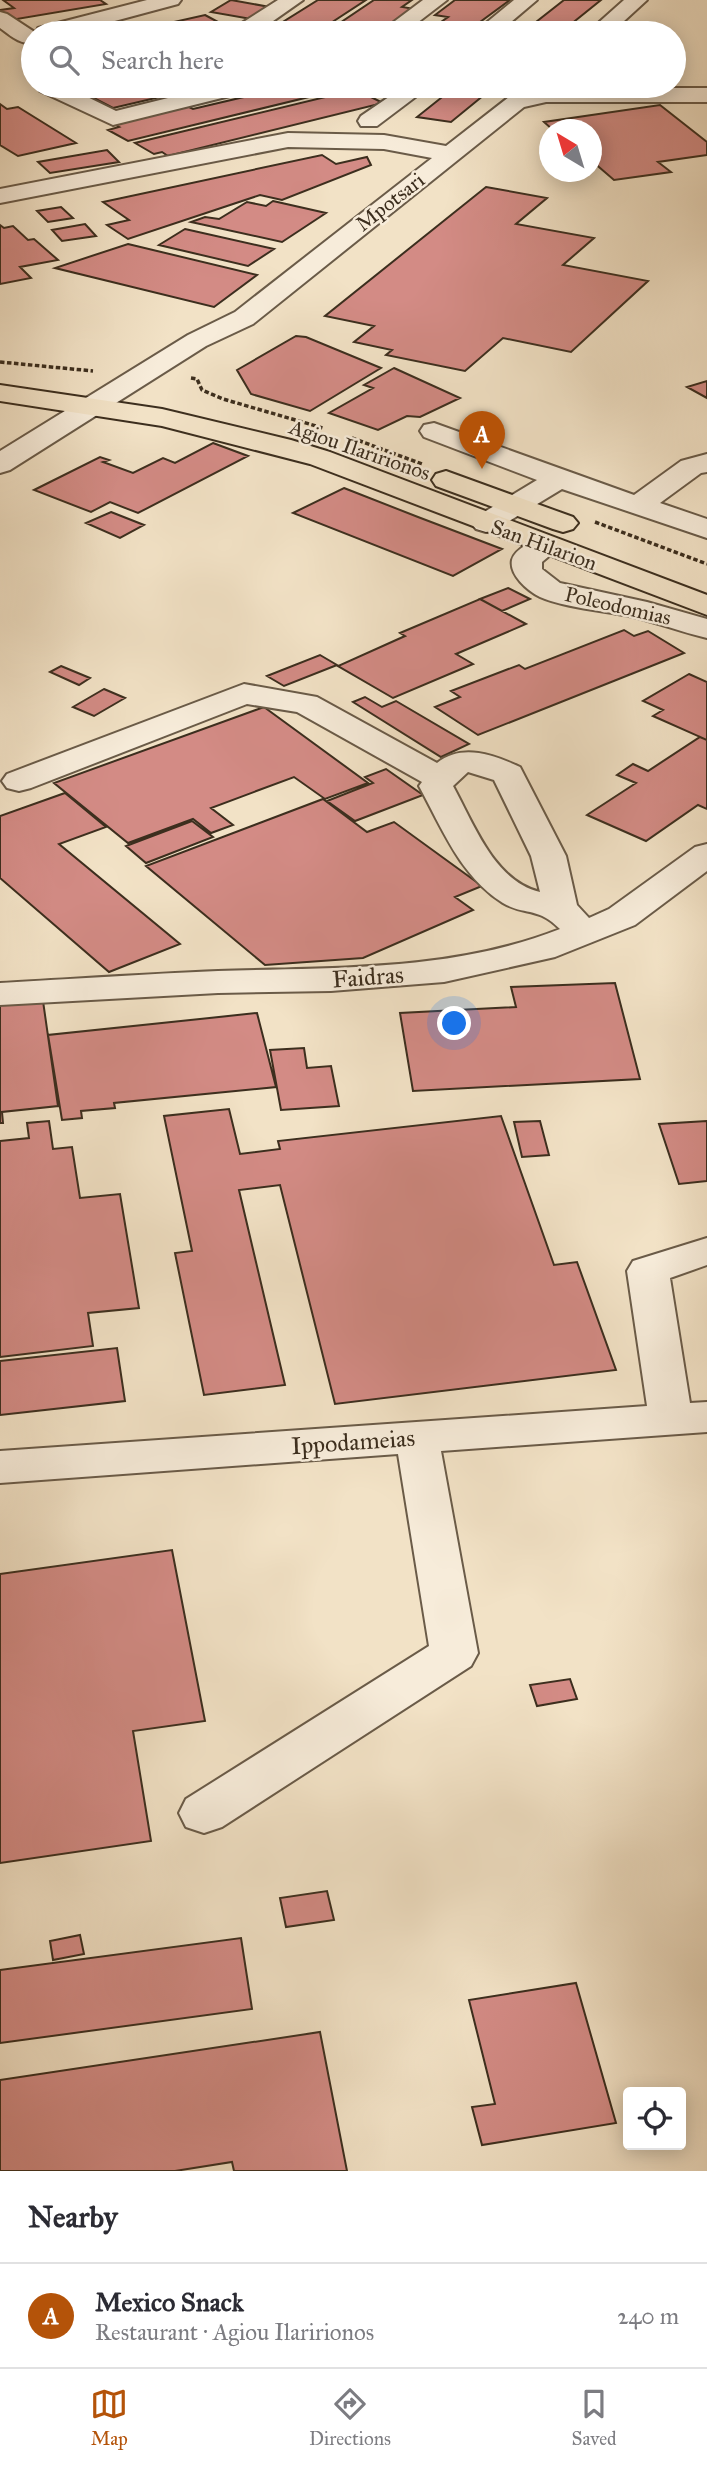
<!DOCTYPE html>
<html lang="en">
<head>
<meta charset="utf-8">
<style>
  body { margin:0; font-family:"IM FELL Great Primer",serif; background:#f2f2f3; color:#2b2b33 }
  .controls { position:absolute; right:21px; bottom:21px; display:grid; overflow:hidden; border-radius:7px; box-shadow:0 4px 18px #0003 }
  .controls button { width:63px; height:63px; display:grid; place-items:center; padding:0; border:0; border-bottom:2px solid #e1e1e2; background:#fff; color:#2b2b33; font:35px sans-serif }
  .compass { position:absolute; left:539px; top:119px; width:63px; height:63px; border-radius:50%; background:#fff; box-shadow:0 4px 18px #0003; rotate:322deg }
  .you { position:absolute; left:455px; top:1024px; width:24px; height:24px; margin:-18px; border:5px solid #fff; border-radius:50%; background:#1a73e8; box-shadow:0 0 0 10px #1a73e833 }
  .badge { display:grid; place-items:center; width:46px; height:46px; border-radius:50%; background:#b45309; color:#fff; font-size:23px; font-weight:700 }
  .pin { position:absolute; translate:-50% -58px; filter:drop-shadow(0 2px 4px #0008) }
  .pin::after { content:''; position:absolute; top:37px; width:24px; height:21px; background:inherit; clip-path:polygon(0 0,100% 0,50% 100%) }
  .list { margin:0; padding:0; list-style:none }
  h2 { display:flex; justify-content:space-between; align-items:center; height:91px; margin:0; padding:0 28px; font-size:30px }
  h2 small { font-size:23px; font-weight:400; color:#7c7c81 }
  .list li { display:grid; grid-template-columns:46px 1fr auto; gap:21px; align-items:center; box-sizing:border-box; height:105px; padding:0 28px; border-top:2px solid #e1e1e2 }
  .list b { display:block; font-size:26px; white-space:nowrap }
  .list p { margin:0; font-size:23px; white-space:nowrap; color:#7c7c81 }
  .list em { font-size:23px; font-style:normal; color:#7c7c81 }
  .icon { flex:none; width:38px; height:38px; fill:none; stroke:currentColor; stroke-width:2; stroke-linecap:round; stroke-linejoin:round }
  .map { position:relative; flex:none; width:707px; height:2171px; overflow:hidden }
  .search { position:absolute; background:#fff; box-shadow:0 4px 18px #0003; left:21px; right:21px; top:21px; height:77px; display:flex; align-items:center; gap:18px; box-sizing:border-box; padding:0 24px; border-radius:38px; color:#7c7c81; font-size:26px }
  .sheet { height:196px; background:#fff }
  nav { display:flex; justify-content:space-around; align-items:center; box-sizing:border-box; height:98px; border-top:2px solid #e1e1e2; background:#fff; font-size:19px; color:#7c7c81 }
  nav a { display:grid; justify-items:center; gap:4px }
  nav .on { color:#b45309 }
  .map>svg:first-child { display:block }
  .building { fill:#d38b85; stroke:#3c2e1e; stroke-width:2 }
  .lines { fill:none; stroke-linecap:round; stroke-linejoin:round }
  .minor-casing { stroke:#6a5b48; stroke-width:4 }
  .major-casing { stroke:#3c2e1e; stroke-width:4 }
  .path { stroke:#3c2e1e; stroke-width:3.5; stroke-dasharray:4.5 2.5; stroke-linecap:butt }
  .minor { fill:#f7ecda; fill-rule:evenodd }
  .major { fill:#f2e2c6; fill-rule:evenodd }
  .labels { text-anchor:middle; stroke-width:5; stroke-linejoin:round; paint-order:stroke }
  .far-street-label { font-size:21px; fill:#3c2e1e; stroke:#f7ecda }
  .street-label { font-size:24px; fill:#3c2e1e; stroke:#f7ecda }
</style>
</head>
<body>
<div class="map">
<svg width="707" height="2171" viewBox="0 0 707 2171">
  <rect width="100%" height="100%" fill="#f2e2c6"/>
  <filter id="stains"><feTurbulence type="fractalNoise" baseFrequency=".00286" numOctaves="4"/><feColorMatrix values="0 0 0 0 .2 0 0 0 0 .09 0 0 0 0 .02 0 0 0 .5 -.17"/></filter>
  <radialGradient id="worn" r=".72"><stop offset=".6" stop-color="#630" stop-opacity="0"/><stop offset="1" stop-color="#630" stop-opacity=".3"/></radialGradient>
  <!-- building -->
  <path class="building" d="M3,0H100L106,4L11,20L0,10L14,8Z
    M231,0L270,7L251,19L211,12Z
    M318,0H366L317,32L278,25Z
    M374,0H412L402,7L415,9L379,33H325Z
    M455,0H510L465,33H419L425,28L431,29L448,17L435,15Z
    M564,0H601L560,33H522Z
    M205,15L222,24L180,33H125Z
    M73,86H113L85,92Z
    M126,86H207L113,108L88,95Z
    M274,86H335L342,89L128,141L108,130L119,127L112,123L187,106L193,109L248,96L243,93Z
    M456,86H495L451,122L417,117Z
    M346,92L351,94L361,92L383,103L168,156L162,152L154,154L135,143Z
    M0,104L7,109L18,107L76,143L18,156L0,145Z
    M660,105L707,142V155L658,162L671,172L614,180L592,161V130H553L544,122Z
    M107,150L119,162L50,173L38,162Z
    M322,155L336,164L367,157L371,165L282,200L260,195L128,239L107,225L129,220L103,202Z
    M486,187L547,198L516,224L594,238L563,265L648,281L571,352L503,338L465,371L386,355L392,350L354,342L374,326L325,316Z
    M273,201L326,213L282,242L191,222L205,217L219,219L247,202L266,206Z
    M61,207L73,218L48,222L37,211Z
    M85,224L96,236L62,241L52,230Z
    M0,225L4,228L13,226L28,240L34,239L58,260L20,267L31,278L0,284Z
    M185,229L274,249L248,266L159,245Z
    M128,244L257,275L214,307L55,268Z
    M296,336L306,337L381,368L310,411L251,394L237,370Z
    M394,368L460,398L420,417L407,416L378,430L329,413L373,388L364,385Z
    M707,381V398L687,387Z
    M213,443L248,456L138,513L110,502L91,512L34,490L100,457L109,460L103,462L133,473L163,458L175,463Z
    M344,488L418,517L502,549L453,576L293,513Z
    M111,512L144,525L120,538L86,523Z
    M508,588L530,599L502,611L480,599Z
    M480,599L526,624L456,654L473,664L393,698L338,666L405,636L400,633Z
    M624,630L634,636L648,631L684,653L478,735L435,707L460,697L451,691L519,665L525,669Z
    M320,655L337,665L284,686L267,676Z
    M61,666L90,678L79,685L50,672Z
    M689,674L707,682V740L653,716L663,710L643,701Z
    M104,689L125,698L94,716L73,707Z
    M365,697L382,707L396,701L469,744L441,757L353,702Z
    M264,707L368,783L325,799L294,777L211,808L233,825L211,833L193,819L128,843L54,783Z
    M700,737L707,740V809L698,805L646,841L587,815L636,783L617,775L633,764L648,771Z
    M386,769L423,795L355,821L327,801L373,783L365,777Z
    M65,793L106,827L59,844L180,944L109,972L0,878V816Z
    M323,799L367,832L394,822L482,886L455,897L473,910L363,958L265,965L146,866Z
    M192,821L213,837L146,863L126,846Z
    M615,983L640,1079L413,1091L400,1013L516,1007L511,987Z
    M43,1001L58,1106L2,1112L3,1123H0V1005Z
    M257,1013L276,1087L114,1103L115,1108L81,1111L82,1118L62,1120L48,1035Z
    M304,1048L307,1068L331,1066L339,1106L281,1110L270,1050Z
    M229,1109L240,1154L280,1149L278,1141L501,1116L554,1265L577,1262L616,1370L335,1404L280,1185L239,1190L285,1385L204,1395L175,1253L192,1251L164,1116Z
    M49,1121L53,1149L72,1147L80,1198L120,1194L139,1308L88,1313L93,1346L0,1357V1141L29,1138L27,1123Z
    M540,1121L549,1155L522,1157L514,1122Z
    M707,1121V1181L679,1184L659,1124Z
    M117,1348L125,1401L0,1415V1361Z
    M172,1550L205,1721L133,1731L151,1841L0,1863V1574Z
    M570,1679L577,1699L537,1706L530,1685Z
    M327,1891L334,1920L286,1927L280,1898Z
    M80,1935L84,1954L53,1960L50,1941Z
    M241,1938L252,2009L0,2043V1970Z
    M576,1983L616,2123L482,2145L472,2107L495,2104L469,2000Z
    M320,2032L347,2171H234L232,2162L175,2171H0V2080Z"/>
  <g class="lines">
    <defs>
      <path id="minor" d="M147,0H181L178,4L70,33H33V43C20,45 10,35 0,28V12L7,14L36,33L38,28Z
        M278,0H303L256,33H210L213,28L242,23Z
        M423,0H447L404,33H379Z
        M514,0H537L498,33H474Z
        M624,0H647L611,33H587Z
        M37,86H65L116,111L216,86H253L250,91L113,125L40,91Z
        M405,86H430L377,126H361L358,121L361,116Z
        M523,86H548L547,88H707V102H546L524,107L253,324L206,346L10,470L0,473V451L188,335L235,312L432,158L384,149L288,147L0,203V189L288,133L384,135L446,146Z
        M434,423L634,495L681,461L707,454V472L701,473L660,503L707,519V538L562,489L496,529L486,532L476,529L471,523L476,517L537,480L424,437L420,431L424,425Z
        M546,537L557,540L561,546L542,562V569L560,583L647,602L707,619V638C681,632 656,622 629,616C604,611 562,607 540,597C528,591 509,575 512,560C515,548 535,540 546,537Z
        M244,684L317,697L437,763C462,743 494,755 520,767L566,856L577,905L589,918L609,909L695,847L707,844V871L635,925L555,957L444,982L331,991L218,993L0,1005V983C73,979 145,974 218,971C333,967 451,972 560,929C537,906 525,916 503,903C460,876 442,828 419,786L422,782L297,712L247,704L31,788L19,791L7,788L2,781L7,774ZM468,772L494,780L531,856L540,892C494,881 474,824 453,786Z
        M707,1238V1265L670,1278L690,1403L707,1402V1432L441,1451L478,1653L471,1666L222,1827L204,1833L186,1827L179,1813L186,1799L429,1646L398,1454L0,1483V1451L647,1406L627,1271L633,1261Z"/>
      <path id="major" d="M0,385L162,409L291,440L330,452L707,595V615L310,464L162,426L0,401Z
        M446,471L573,517L578,523L573,529L563,532L553,529L436,486L432,480L436,474Z"/>
    </defs>
    <!-- minor casing -->
    <use href="#minor" class="minor-casing"/>
    <!-- major casing -->
    <use href="#major" class="major-casing"/>
    <!-- path -->
    <path class="path" d="M0,362L93,371
      M191,378L197,379L202,390L223,399L323,428
      M352,438L422,464
      M595,522L707,564"/>
    <!-- minor -->
    <use href="#minor" class="minor"/>
    <!-- major -->
    <use href="#major" class="major"/>
  </g>
  <g class="labels">
    <!-- far-street labels -->
    <g class="far-street-label">
      <text transform="translate(390 202) rotate(-38)" y="7">Mpotsari</text>
      <text transform="translate(360 450) rotate(19)" y="7">Agiou Ilaririonos</text>
      <text transform="translate(544 545) rotate(20)" y="7">San Hilarion</text>
      <text transform="translate(618 606) rotate(13)" y="7">Poleodomias</text>
    </g>
    <!-- street labels -->
    <g class="street-label">
      <text transform="translate(368 977) rotate(-4)" y="8">Faidras</text>
      <text transform="translate(353 1442) rotate(-4)" y="8">Ippodameias</text>
    </g>
  </g>
  <rect width="100%" height="100%" filter="url(#stains)"/>
  <rect width="100%" height="100%" fill="url(#worn)"/>
</svg>
<div class="controls">
<button><svg class="icon" aria-label="locate" viewBox="0 0 24 24"><circle cx="12" cy="12" r="6"/><path d="M12 2v4M12 18v4M2 12h4M18 12h4"/></svg></button>
</div>
<svg class="compass" viewBox="-18 -18 36 36"><path d="M0-13l5 13h-10z" fill="#e53935"/><path d="M0 13l5-13h-10z" fill="#7c7c81"/></svg>
<div class="you"></div>
<div class="pin badge" style="left:482px;top:469px">A</div>
<div class="search"><svg class="icon" aria-label="search" viewBox="0 0 24 24"><circle cx="10" cy="10" r="6"/><path d="M15 15l6 6"/></svg>Search here</div>
</div>
<section class="sheet">
<h2>Nearby<small></small></h2>
<ul class="list">
<li><span class="badge">A</span><div><b>Mexico Snack</b><p>Restaurant · Agiou Ilaririonos</p></div><em>240 m</em></li>
</ul>
</section>
<nav>
<a class="on"><svg class="icon" aria-label="map" viewBox="0 0 24 24"><path d="M3 6l6-2 6 2 6-2v14l-6 2-6-2-6 2zM9 4v14M15 6v14"/></svg>Map</a>
<a><svg class="icon" aria-label="directions" viewBox="0 0 24 24"><path d="M12 3l9 9-9 9-9-9zM9 14v-3h6M13 9l2 2-2 2"/></svg>Directions</a>
<a><svg class="icon" aria-label="saved" viewBox="0 0 24 24"><path d="M7 4h10v16l-5-4-5 4z"/></svg>Saved</a>
</nav>
</body>
</html>
